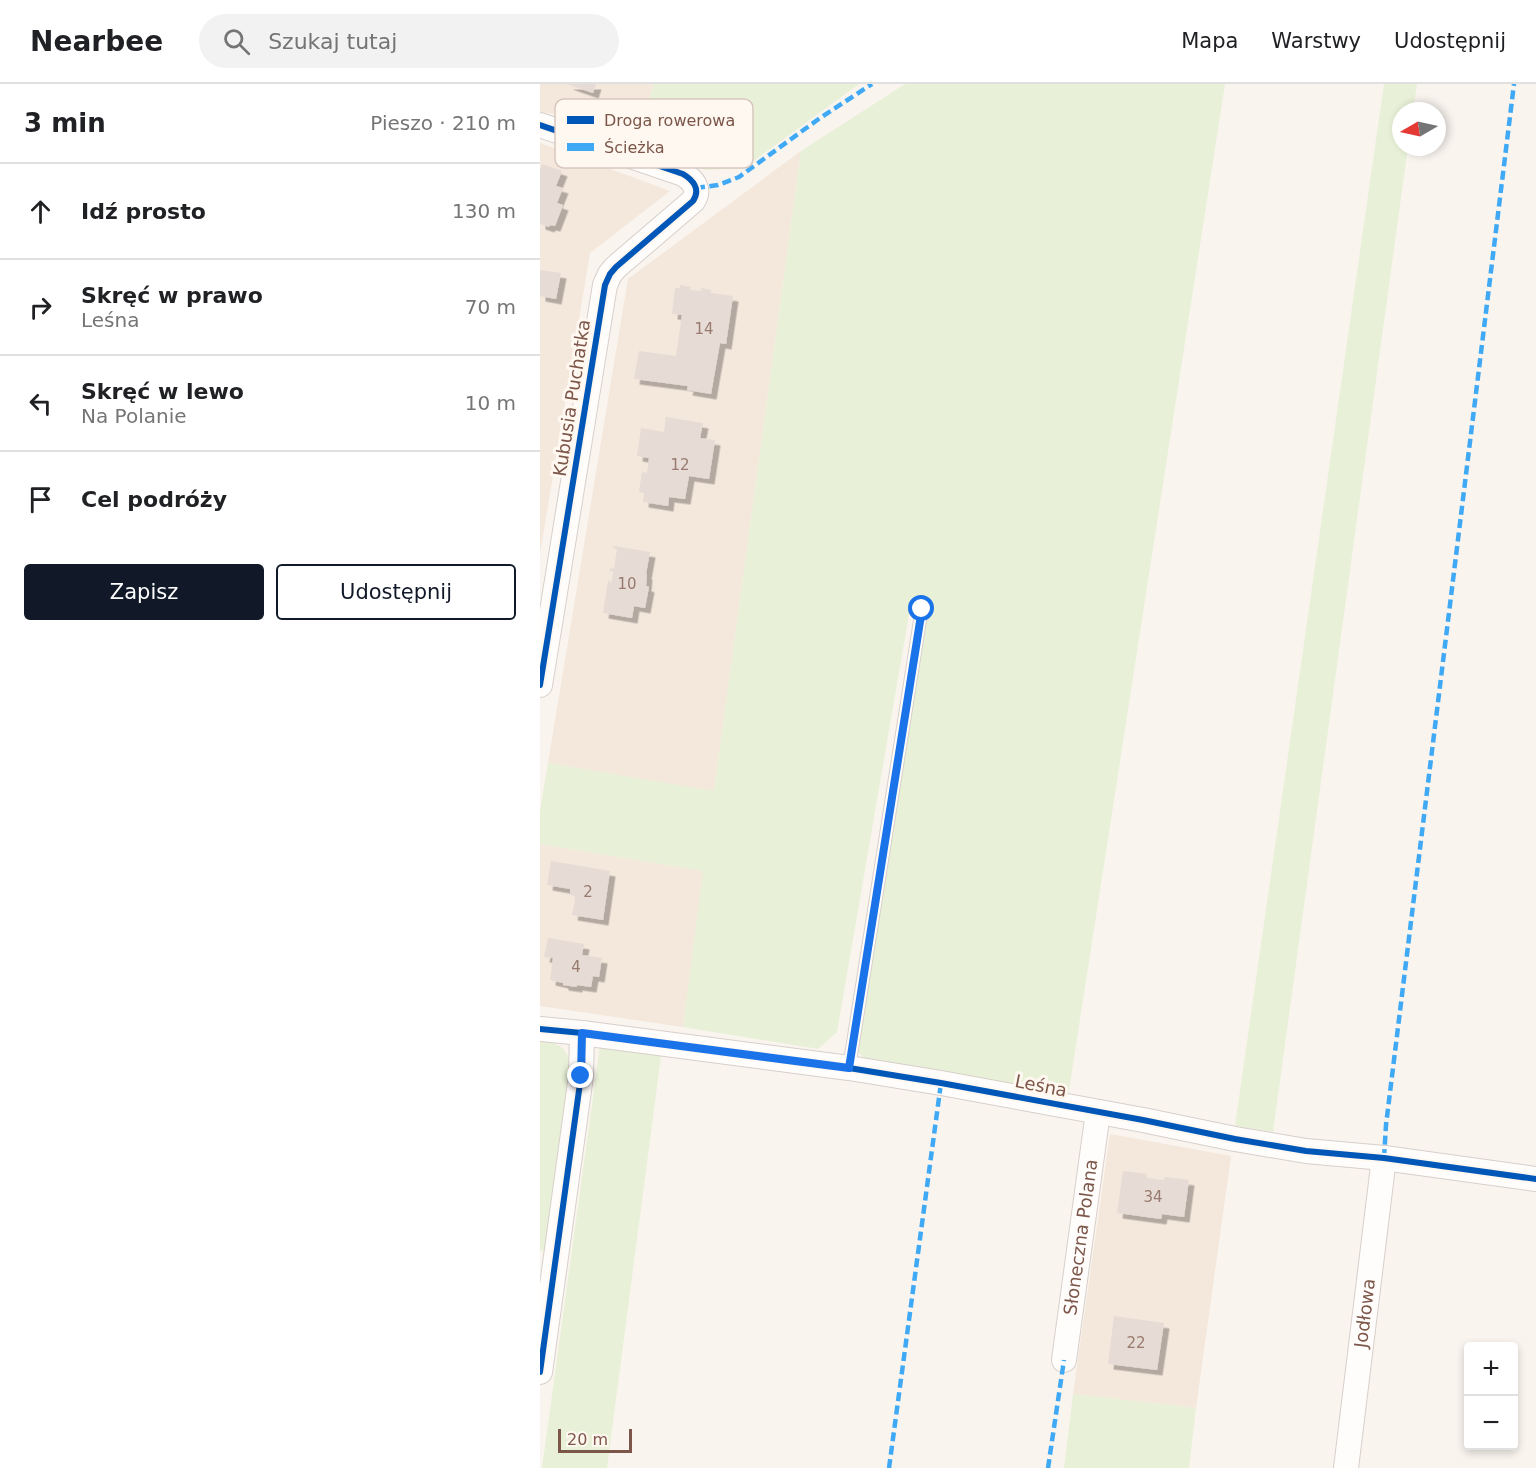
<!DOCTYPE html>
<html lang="pl">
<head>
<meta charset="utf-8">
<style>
  body { margin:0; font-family:"DejaVu Sans",sans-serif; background:#f2f2f2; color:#202124 }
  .controls { position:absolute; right:18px; bottom:18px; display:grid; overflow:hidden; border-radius:6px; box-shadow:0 3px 9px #0003 }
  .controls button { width:54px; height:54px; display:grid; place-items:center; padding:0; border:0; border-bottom:2px solid #e0e0e0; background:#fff; color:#202124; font:30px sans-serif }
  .compass { position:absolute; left:852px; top:18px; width:54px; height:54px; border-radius:50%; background:#fff; box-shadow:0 3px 9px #0003; rotate:261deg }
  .scale { position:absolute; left:18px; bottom:15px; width:74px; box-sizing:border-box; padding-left:6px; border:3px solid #7c5649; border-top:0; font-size:16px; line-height:21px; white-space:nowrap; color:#7c5649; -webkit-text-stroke:4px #fff8f1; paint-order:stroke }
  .stop { position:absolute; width:18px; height:18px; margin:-14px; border:4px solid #1a73e8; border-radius:50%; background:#fff }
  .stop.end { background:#1a73e8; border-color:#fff; box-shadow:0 2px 6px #0008 }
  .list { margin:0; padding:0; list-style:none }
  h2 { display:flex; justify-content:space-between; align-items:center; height:78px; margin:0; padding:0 24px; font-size:26px }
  h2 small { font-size:20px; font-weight:400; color:#757577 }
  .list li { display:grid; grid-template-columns:39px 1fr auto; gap:18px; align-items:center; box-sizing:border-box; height:96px; padding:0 24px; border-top:2px solid #e0e0e0 }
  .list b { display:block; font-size:22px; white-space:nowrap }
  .list p { margin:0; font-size:20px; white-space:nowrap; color:#757577 }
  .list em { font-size:20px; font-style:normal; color:#757577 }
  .actions { display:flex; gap:12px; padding:18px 24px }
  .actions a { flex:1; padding:14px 0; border:2px solid #111827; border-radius:6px; text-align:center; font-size:21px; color:#111827 }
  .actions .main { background:#111827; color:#fff }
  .icon { flex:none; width:33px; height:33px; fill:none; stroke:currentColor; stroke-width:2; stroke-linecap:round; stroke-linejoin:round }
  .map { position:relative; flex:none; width:996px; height:1384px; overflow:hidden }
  header { display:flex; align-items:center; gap:36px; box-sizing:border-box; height:84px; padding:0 30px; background:#fff; border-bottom:2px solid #e0e0e0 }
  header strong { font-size:28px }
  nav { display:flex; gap:33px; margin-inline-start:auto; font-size:21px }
  .search { width:420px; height:54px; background:#f2f2f2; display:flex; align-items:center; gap:15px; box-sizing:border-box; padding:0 21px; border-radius:33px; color:#757577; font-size:22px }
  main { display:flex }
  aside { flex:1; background:#fff }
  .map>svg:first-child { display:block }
  .residential { fill:#f4e7dc }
  .green { fill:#e8f1d7 }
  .building { fill:#e6dbd5; filter:url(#shadow) }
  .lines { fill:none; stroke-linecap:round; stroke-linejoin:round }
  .service-casing { stroke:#d8cfca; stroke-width:14 }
  .minor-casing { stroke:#d8cfca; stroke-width:26 }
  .service { stroke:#fefdfc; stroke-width:12 }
  .minor { stroke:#fefdfc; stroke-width:24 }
  .quiet { stroke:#3fa9f5; stroke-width:4.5; stroke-dasharray:9 4.5; stroke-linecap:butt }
  .cycleway-casing { stroke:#fff8f1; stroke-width:10 }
  .cycleway { stroke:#0057b8; stroke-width:6 }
  .route { stroke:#1a73e8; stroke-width:8 }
  .labels { text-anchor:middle; stroke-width:6; stroke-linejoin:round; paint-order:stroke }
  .number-label { font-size:15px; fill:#987a6e }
  .street-label { font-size:18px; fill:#7c5649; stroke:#fff8f1 }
  .key { fill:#fff8f1; stroke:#d8c7bf; stroke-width:1.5 }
  .key-label { font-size:16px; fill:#7c5649 }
</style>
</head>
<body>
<header>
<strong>Nearbee</strong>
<div class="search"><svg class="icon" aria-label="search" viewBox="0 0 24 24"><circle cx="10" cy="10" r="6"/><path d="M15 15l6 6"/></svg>Szukaj tutaj</div>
<nav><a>Mapa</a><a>Warstwy</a><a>Udostępnij</a></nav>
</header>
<main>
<aside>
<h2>3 min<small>Pieszo · 210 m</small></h2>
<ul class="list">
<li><svg class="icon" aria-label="ahead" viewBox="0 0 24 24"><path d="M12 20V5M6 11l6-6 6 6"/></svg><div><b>Idź prosto</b></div><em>130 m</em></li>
<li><svg class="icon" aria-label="right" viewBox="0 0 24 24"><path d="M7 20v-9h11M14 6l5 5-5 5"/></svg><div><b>Skręć w prawo</b><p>Leśna</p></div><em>70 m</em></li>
<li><svg class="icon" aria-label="left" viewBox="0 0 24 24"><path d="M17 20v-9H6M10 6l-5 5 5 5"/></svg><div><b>Skręć w lewo</b><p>Na Polanie</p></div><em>10 m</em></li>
<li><svg class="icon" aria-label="arrive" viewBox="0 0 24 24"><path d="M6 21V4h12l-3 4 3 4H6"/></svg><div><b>Cel podróży</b></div></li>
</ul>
<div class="actions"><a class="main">Zapisz</a><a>Udostępnij</a></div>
</aside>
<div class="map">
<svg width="996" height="1384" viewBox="0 0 996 1384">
  <defs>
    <filter id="shadow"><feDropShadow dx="5.5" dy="5.5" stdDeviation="0" flood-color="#0004"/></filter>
  </defs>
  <rect width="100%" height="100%" fill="#f9f4ee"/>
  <!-- residential -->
  <path class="residential" d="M0,0H114L93,60L44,43L34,36L18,30L0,28Z
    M0,59L130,107L50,169L0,470Z
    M261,67L174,708L8,679L88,195Z
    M0,760L164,787L143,943L0,922Z
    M570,1050L691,1072L656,1324L533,1310Z"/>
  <!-- green -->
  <path class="green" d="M114,0H319L204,84L166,86L93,60Z
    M365,0H685L528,1013L326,978L318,967L389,519H371L297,948L278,965L143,943L163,787L0,760V727L8,679L174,707L261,67Z
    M844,0H877L873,27H861V63H868L733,1048L695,1042Z
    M0,955C22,961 26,963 33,985L7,1165L0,1167Z
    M60,962L121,972L67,1384H2Z
    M533,1310L656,1324L649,1384H524Z"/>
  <!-- building -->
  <path class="building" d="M27,0H56L53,9Z
    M2,80L22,87L16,102L23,104L17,119L23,121L15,142L10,141L9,143L0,140V86Z
    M0,186L21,189L16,215L0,212Z
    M140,201L151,203L150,206L161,207V204L171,206V209L193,212L186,260L180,259L171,310L147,306L148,302L94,295L99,267L136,272L142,231L132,230L135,204H140Z
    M126,333L163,339L160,354L175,356L169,395L149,392L145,415L129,413L128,422L103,418L104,409L99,408L102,388L107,389L109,374L97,372L101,344L124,348Z
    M74,462L110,468L106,490H107L106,502L109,503L105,524L94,522L92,534L63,529L68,497L72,498L73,487H70V484L74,485L77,465L73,464Z
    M11,777L70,787L63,836L32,831L36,812L30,811V805L7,801Z
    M8,854L44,860L42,871L62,874L59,893L53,892L51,903L37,901V903L23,901V899L10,896L13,874L4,873Z
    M583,1087L607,1090V1094L624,1096L625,1093L649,1096L644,1133L622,1130L621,1135L577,1129Z
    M574,1232L624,1239L617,1286L568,1280Z"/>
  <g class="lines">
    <defs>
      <path id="service" d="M309,984L382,524"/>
      <g id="minor">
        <path d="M0,41L143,90C153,96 161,105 153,117L76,183L70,190L65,201L0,601"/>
        <path d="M0,945L42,949L309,984L401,999L603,1036L695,1055L766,1067L844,1074L996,1095"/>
        <path id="s1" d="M524,1276L558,1028"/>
        <path d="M0,1288L41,992L42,949"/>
        <path id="s2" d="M806,1384L844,1074"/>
      </g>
    </defs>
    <!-- service casing -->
    <use href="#service" class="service-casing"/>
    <!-- minor casing -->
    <use href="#minor" class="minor-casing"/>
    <!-- service -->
    <use href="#service" class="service"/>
    <!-- minor -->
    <use href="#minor" class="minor"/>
    <!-- quiet -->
    <path class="quiet" d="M156,104L178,101L199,93L280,34L332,0
      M844,1074L846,1041L974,0
      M349,1384L401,999
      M508,1384L524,1276"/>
    <defs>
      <path id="cycleway" d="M0,41L143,90C153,96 161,105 153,117L76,183L70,190L65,201L0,601
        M0,945L42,949L309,984L401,999L603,1036L695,1055L766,1067L844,1074L996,1095
        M0,1288L41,992L42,949"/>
    </defs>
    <!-- cycleway casing -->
    <use href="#cycleway" class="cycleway-casing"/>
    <!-- cycleway -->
    <use href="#cycleway" class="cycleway"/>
  </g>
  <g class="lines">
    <!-- route -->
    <path class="route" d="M41,992L42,949L309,984L382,525"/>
  </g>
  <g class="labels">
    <!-- number labels -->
    <g class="number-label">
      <text x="164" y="250">14</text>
      <text x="140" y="386">12</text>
      <text x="87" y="505">10</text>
      <text x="48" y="813">2</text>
      <text x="36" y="888">4</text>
      <text x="613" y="1118">34</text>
      <text x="596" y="1264">22</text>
    </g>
    <!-- street labels -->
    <g class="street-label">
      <text transform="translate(32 314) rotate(-81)" y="6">Kubusia Puchatka</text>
      <text transform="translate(501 1002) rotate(11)" y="6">Leśna</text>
      <text dy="6" stroke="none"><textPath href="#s1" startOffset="124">Słoneczna Polana</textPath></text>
      <text dy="6" stroke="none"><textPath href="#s2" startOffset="156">Jodłowa</textPath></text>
    </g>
  </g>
  <!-- legend -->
  <rect x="15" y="15" width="198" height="69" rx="9" class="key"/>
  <rect x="27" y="32" width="27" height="8" fill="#0057b8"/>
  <rect x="27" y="59" width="27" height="8" fill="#3fa9f5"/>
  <g class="key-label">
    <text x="64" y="42">Droga rowerowa</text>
    <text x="64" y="69">Ścieżka</text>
  </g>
</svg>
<div class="controls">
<button>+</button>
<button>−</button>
</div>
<svg class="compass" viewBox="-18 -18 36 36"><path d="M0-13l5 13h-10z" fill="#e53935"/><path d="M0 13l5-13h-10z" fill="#757577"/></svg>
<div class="scale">20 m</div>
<div class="stop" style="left:382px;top:525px"></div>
<div class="stop end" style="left:41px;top:992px"></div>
</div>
</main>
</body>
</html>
